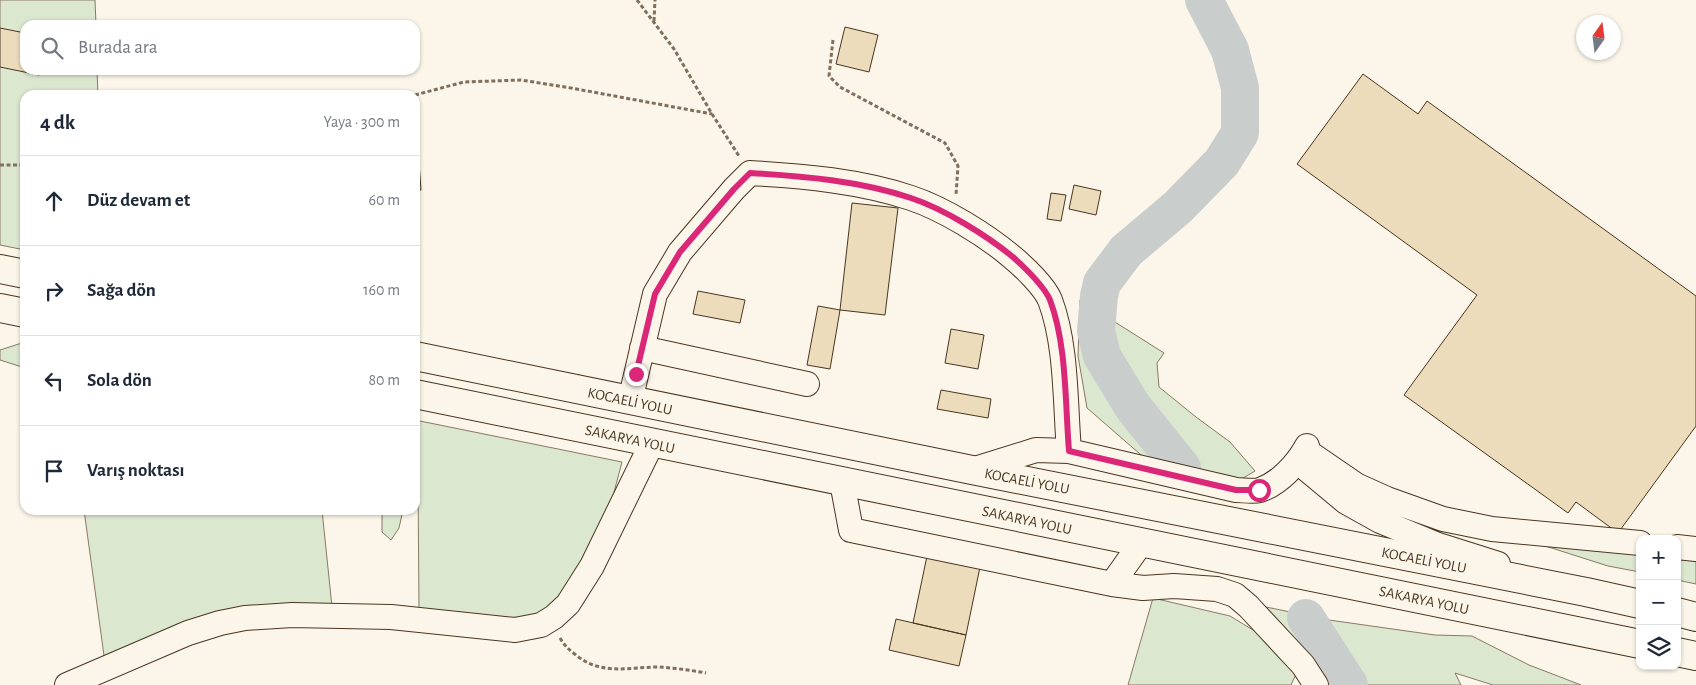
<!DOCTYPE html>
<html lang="tr">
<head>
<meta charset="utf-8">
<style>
  body { margin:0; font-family:"Alegreya Sans",sans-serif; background:#f6f6f7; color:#1f2937 }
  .controls { position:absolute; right:15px; bottom:15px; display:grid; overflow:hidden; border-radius:10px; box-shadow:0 1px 4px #0004 }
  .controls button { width:45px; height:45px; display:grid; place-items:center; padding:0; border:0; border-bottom:1px solid #e0e1e3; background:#fff; color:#1f2937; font:25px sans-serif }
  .compass { position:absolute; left:1576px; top:15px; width:45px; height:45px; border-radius:50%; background:#fff; box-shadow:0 1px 4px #0004; rotate:14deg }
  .stop { position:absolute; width:15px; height:15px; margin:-11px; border:4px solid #db2777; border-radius:50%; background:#fff }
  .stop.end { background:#db2777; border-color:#fff; box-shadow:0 1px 5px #0008 }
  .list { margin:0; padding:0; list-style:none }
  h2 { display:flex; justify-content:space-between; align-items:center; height:65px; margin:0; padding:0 20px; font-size:21px }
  h2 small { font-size:16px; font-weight:400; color:#747a83 }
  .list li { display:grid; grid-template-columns:32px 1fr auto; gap:15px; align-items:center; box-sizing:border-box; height:90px; padding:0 20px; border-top:1px solid #e0e1e3 }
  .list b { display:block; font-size:19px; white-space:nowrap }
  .list em { font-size:16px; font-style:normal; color:#747a83 }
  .icon { flex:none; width:28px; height:28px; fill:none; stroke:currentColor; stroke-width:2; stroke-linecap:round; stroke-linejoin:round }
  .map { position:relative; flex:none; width:1696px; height:685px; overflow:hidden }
  .search { position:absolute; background:#fff; box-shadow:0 1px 4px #0004; left:20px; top:20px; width:400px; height:55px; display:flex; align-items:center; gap:12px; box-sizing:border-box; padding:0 18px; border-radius:15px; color:#747a83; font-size:19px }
  .panel { position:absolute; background:#fff; box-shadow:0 1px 4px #0004; left:20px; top:90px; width:400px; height:425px; border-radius:15px }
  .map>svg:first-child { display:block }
  .green { fill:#dce7d0; stroke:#887966 }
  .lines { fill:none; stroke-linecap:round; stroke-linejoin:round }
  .river { stroke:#c9cecd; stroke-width:38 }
  .building { fill:#ecdcbc; stroke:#4a3520 }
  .minor-casing { stroke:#4a3520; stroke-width:26 }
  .highway-casing { stroke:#4a3520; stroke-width:30 }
  .path { stroke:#7f6f5c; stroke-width:3; stroke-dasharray:4 2.5; stroke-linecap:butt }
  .minor { stroke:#fbf6e9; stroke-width:24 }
  .highway { stroke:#fbf6e9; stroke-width:28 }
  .route { stroke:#db2777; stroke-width:6 }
  .labels { text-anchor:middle; stroke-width:4; stroke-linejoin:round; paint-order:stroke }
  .street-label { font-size:15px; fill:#4a3520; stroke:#fbf6e9 }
</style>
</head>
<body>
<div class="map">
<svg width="1696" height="685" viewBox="0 0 1696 685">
  <rect width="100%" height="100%" fill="#fbf6e9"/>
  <!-- green -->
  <path class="green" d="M0,0H95L96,25H25V70H97L98,95H25V250L0,245Z
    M1080,300L1164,353L1157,363L1159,387L1196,417L1230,442L1255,471L1238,481L1148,461L1087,408L1078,356Z
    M25,342V368L0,360V350Z
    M415,420L622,462L613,496L586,562L560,600L524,622L419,610L418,483L415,485Z
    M84,510H322L332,607L105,663Z
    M382,510H403L399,528L391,540L382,532Z
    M1492,529L1640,543V572L1608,566Z
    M1677,547L1696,549V584L1677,580Z
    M1153,598L1230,616L1258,633L1297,672L1291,685H1128Z
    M1266,607L1329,620L1435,635L1472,636L1529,665L1581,685H1493L1455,673L1461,685H1327Z"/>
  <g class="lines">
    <!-- river -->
    <path class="river" d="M1182,468L1133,407L1102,356L1096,331L1099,296L1102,283L1126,251L1178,207L1222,162L1240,133V88L1230,50L1204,0
      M1306,618L1349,685"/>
  </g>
  <!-- building -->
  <path class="building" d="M845,27L878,35L869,72L836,64Z
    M0,28L25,33V70H40L39,75L0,67Z
    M1363,74L1418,114L1427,101L1696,296V426L1618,533L1576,502L1568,513L1404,395L1477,295L1297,164Z
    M415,148H418L421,190H415Z
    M1074,185L1101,191L1096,215L1069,209Z
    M1051,193L1066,195L1061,221L1047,219Z
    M852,203L898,208L885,315L840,310Z
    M698,291L745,300L740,323L693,314Z
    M818,306L840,310L830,369L807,365Z
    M951,329L984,335L978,369L945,363Z
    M941,390L991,399L988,418L937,409Z
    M927,556L980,567L966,635L913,623Z
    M896,619L966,635L959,666L889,650Z"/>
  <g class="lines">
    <defs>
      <path id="minor" d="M642,348L807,384
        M630,401L655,294L680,252L734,189L750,173C804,176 860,181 911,198C944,209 986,235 1012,257C1024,267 1044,286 1050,300C1067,345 1065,403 1069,451
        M1305,450L1356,485L1387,499L1443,519L1492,529L1640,543
        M1298,462L1346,502L1380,521L1438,545L1498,564
        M972,470L1036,450L1069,451L1236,490C1243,490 1253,492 1260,490C1280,483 1297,464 1307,446
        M842,482L851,530L1112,584L1143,588L1174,586L1217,589L1235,595L1248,606L1303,665L1316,685
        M1677,547L1696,549
        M1112,584L1141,543
        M67,685L188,633L220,623L245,618L292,615L391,617L515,630L541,625L554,617L568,604L592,566L652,443"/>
      <path id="highway" d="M0,269L25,274
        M0,308L25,313
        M415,356L972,470L1586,592L1640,604
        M415,394L1640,644
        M1677,612L1696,617
        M1677,652L1696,656"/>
    </defs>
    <!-- minor casing -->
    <use href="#minor" class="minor-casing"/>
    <!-- highway casing -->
    <use href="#highway" class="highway-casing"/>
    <!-- path -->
    <path class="path" d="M637,0L674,49L712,114L739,156
      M654,21L655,0
      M833,40L829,76L840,87L945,143L958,166L956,195
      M415,95L464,82L521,80L571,88L712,114
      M0,165H25
      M560,638C564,645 569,650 576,655C601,676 629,667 659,667C674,668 690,670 706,673"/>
    <!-- minor -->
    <use href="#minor" class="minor"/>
    <!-- highway -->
    <use href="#highway" class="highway"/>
  </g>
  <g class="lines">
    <!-- route -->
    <path class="route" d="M636,374L655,294L680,252L734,189L750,173C804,176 860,181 911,198C944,209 986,235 1013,257C1024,267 1044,286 1050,300C1067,345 1065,403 1069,451L1236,490H1259"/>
  </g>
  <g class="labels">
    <!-- street labels -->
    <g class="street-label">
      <text transform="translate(630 401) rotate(12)" y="5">KOCAELİ YOLU</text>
      <text transform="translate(630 439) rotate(12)" y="5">SAKARYA YOLU</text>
      <text transform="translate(1027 481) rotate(11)" y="5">KOCAELİ YOLU</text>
      <text transform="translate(1027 520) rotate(12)" y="5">SAKARYA YOLU</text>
      <text transform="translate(1424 560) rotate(11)" y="5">KOCAELİ YOLU</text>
      <text transform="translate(1424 600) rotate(12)" y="5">SAKARYA YOLU</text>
    </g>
  </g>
</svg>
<div class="controls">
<button>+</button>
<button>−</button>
<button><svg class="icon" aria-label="layers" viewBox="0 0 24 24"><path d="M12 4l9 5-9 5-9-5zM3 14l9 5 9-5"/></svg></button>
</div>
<svg class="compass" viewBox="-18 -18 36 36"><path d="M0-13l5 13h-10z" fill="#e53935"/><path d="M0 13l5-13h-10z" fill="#747a83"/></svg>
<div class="stop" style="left:1259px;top:490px"></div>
<div class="stop end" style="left:636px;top:374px"></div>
<div class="search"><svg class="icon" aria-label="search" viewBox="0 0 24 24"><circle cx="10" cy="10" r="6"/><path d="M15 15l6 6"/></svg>Burada ara</div>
<section class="panel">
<h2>4 dk<small>Yaya · 300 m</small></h2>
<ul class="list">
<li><svg class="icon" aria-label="ahead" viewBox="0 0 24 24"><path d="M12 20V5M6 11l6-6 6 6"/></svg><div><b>Düz devam et</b></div><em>60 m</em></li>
<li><svg class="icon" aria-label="right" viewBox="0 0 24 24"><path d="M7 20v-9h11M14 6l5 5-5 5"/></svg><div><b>Sağa dön</b></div><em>160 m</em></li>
<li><svg class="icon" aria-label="left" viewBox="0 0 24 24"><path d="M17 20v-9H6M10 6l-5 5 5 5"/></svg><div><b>Sola dön</b></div><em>80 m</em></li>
<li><svg class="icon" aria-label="arrive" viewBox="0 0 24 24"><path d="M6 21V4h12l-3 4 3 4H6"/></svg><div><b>Varış noktası</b></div></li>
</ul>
</section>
</div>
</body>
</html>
